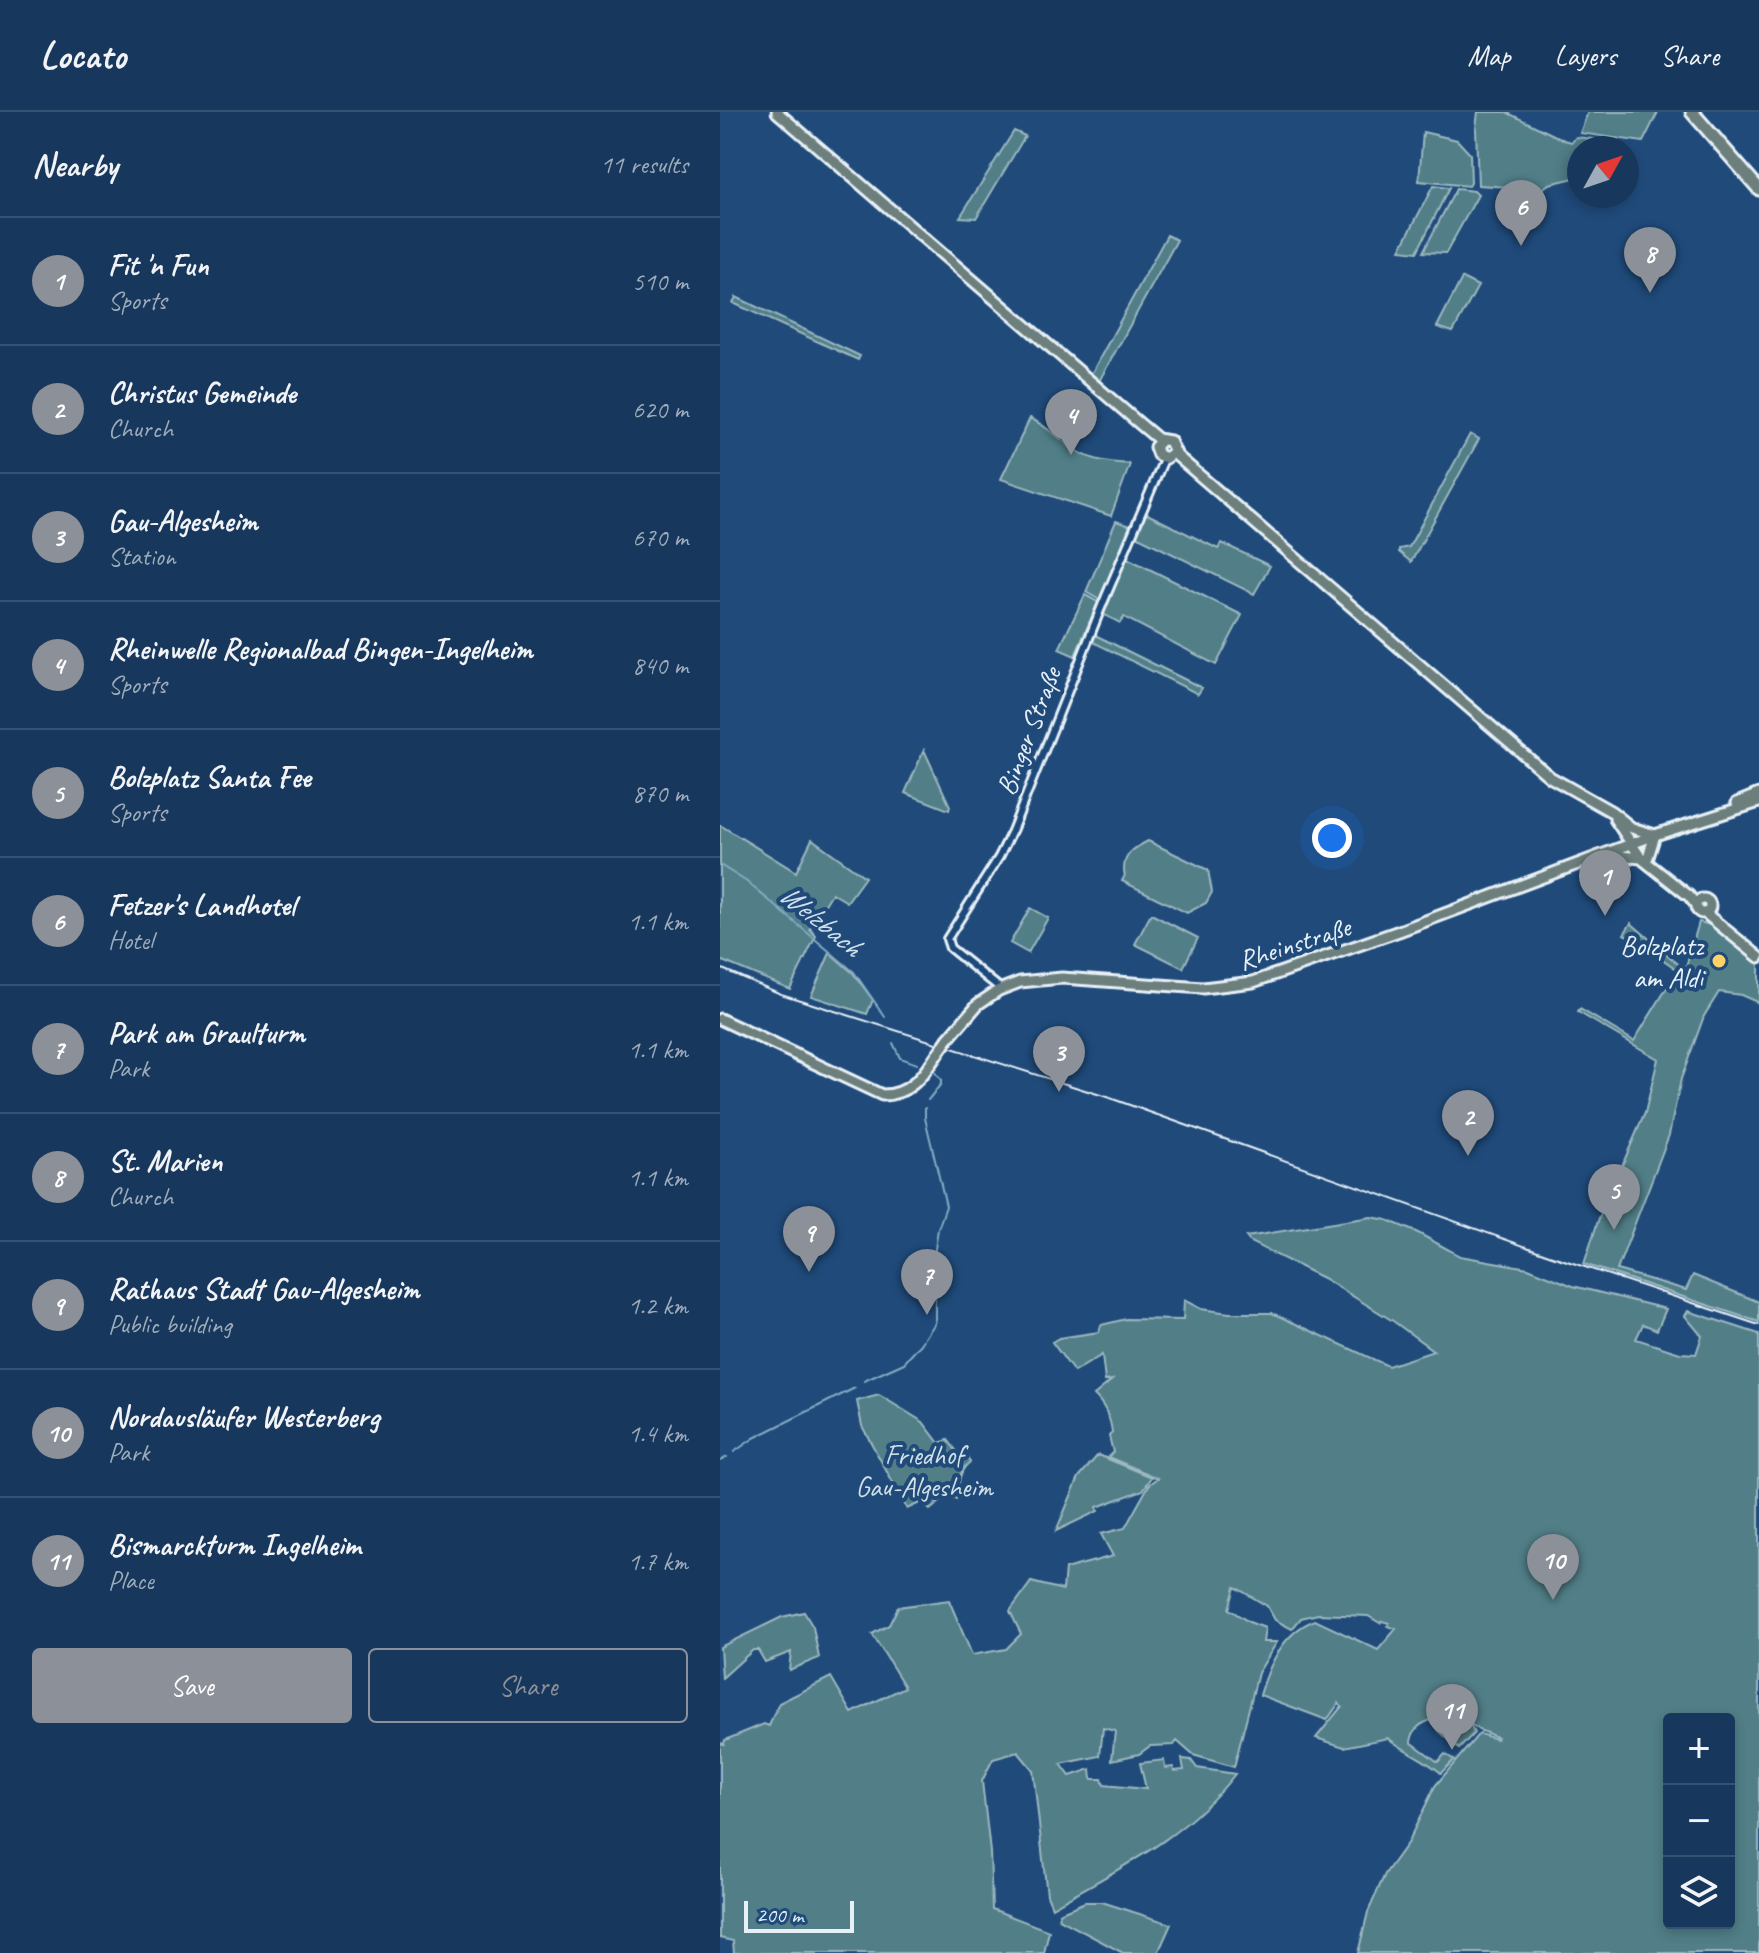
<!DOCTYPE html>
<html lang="en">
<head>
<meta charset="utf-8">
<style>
  body { margin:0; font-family:Caveat,sans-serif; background:#203f62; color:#f1f3f6 }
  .controls { position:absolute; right:24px; bottom:24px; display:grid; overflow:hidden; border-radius:8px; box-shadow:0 4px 12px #0003 }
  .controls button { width:72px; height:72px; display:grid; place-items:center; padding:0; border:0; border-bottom:2px solid #365272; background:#17385c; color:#f1f3f6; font:40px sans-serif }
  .compass { position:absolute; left:847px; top:24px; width:72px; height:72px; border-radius:50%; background:#17385c; box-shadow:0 4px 12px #0003; rotate:50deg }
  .scale { position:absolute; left:24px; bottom:20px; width:110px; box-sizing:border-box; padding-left:8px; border:4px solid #e8f1f8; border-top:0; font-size:22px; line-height:28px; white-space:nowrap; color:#e8f1f8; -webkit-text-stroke:6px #1f4a7a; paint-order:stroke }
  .you { position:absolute; left:612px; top:726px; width:28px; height:28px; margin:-20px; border:6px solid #fff; border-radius:50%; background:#1a73e8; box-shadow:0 0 0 12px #1a73e833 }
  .badge { display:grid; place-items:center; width:52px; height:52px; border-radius:50%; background:#8c9099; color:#fff; font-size:26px; font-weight:700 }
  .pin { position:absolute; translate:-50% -66px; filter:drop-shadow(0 2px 4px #0008) }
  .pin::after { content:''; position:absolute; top:42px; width:28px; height:24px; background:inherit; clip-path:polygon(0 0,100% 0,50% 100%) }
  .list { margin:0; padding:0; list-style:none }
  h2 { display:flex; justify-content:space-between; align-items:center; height:104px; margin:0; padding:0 32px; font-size:34px }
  h2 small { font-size:26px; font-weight:400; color:#9eacbb }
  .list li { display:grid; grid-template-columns:52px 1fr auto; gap:24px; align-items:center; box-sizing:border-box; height:128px; padding:0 32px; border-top:2px solid #365272 }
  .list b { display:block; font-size:30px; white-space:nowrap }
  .list p { margin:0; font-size:26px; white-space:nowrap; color:#9eacbb }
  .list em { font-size:26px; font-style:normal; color:#9eacbb }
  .actions { display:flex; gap:16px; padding:24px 32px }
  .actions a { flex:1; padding:18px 0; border:2px solid #8c9099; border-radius:8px; text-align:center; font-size:28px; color:#8c9099 }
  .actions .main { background:#8c9099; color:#fff }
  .icon { flex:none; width:44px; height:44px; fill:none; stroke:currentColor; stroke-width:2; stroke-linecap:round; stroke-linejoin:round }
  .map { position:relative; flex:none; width:1039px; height:1841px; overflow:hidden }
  header { display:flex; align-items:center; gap:48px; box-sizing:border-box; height:112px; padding:0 40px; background:#17385c; border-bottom:2px solid #365272 }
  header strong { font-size:38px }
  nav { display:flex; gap:44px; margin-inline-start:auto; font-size:28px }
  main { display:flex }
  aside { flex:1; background:#17385c }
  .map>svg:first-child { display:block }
  .green { fill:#517e87; stroke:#9cb8c0; stroke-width:2; fill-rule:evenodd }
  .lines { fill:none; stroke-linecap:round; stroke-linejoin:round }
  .stream { stroke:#85aac3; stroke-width:2 }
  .minor-casing { stroke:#e8f1f8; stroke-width:12 }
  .major-casing { stroke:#e8f1f8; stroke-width:15 }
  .highway-casing { stroke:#e8f1f8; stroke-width:17 }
  .minor { stroke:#1f4a7a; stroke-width:6 }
  .major { stroke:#6c7f7c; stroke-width:9 }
  .highway { stroke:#6c7f7c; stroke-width:11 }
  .rail { stroke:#e8f1f8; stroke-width:2 }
  .major-bridge-casing { stroke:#e8f1f8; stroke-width:15; stroke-linecap:butt }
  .major-bridge { stroke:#6c7f7c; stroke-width:9 }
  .poi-dot { fill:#ffd166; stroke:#1f4a7a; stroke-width:3 }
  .labels { text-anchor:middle; stroke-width:8; stroke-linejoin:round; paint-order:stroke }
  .street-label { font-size:28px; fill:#e8f1f8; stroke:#1f4a7a }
  .poi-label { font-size:28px; fill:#e8f1f8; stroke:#1f4a7a; text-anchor:end }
  .park-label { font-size:28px; fill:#d1e0e7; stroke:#1f4a7a }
  .water-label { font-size:30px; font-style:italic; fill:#cfdfeb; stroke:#1f4a7a }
</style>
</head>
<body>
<header>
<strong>Locato</strong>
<nav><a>Map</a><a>Layers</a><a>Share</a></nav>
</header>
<main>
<aside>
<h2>Nearby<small>11 results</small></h2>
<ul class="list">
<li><span class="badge">1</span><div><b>Fit 'n Fun</b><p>Sports</p></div><em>510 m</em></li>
<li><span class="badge">2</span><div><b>Christus Gemeinde</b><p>Church</p></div><em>620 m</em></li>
<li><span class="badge">3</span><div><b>Gau-Algesheim</b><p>Station</p></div><em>670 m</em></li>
<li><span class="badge">4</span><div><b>Rheinwelle Regionalbad Bingen-Ingelheim</b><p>Sports</p></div><em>840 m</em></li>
<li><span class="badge">5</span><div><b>Bolzplatz Santa Fee</b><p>Sports</p></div><em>870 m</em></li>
<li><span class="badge">6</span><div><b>Fetzer's Landhotel</b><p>Hotel</p></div><em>1.1 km</em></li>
<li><span class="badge">7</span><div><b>Park am Graulturm</b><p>Park</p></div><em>1.1 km</em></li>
<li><span class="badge">8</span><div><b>St. Marien</b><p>Church</p></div><em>1.1 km</em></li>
<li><span class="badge">9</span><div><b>Rathaus Stadt Gau-Algesheim</b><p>Public building</p></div><em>1.2 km</em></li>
<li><span class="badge">10</span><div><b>Nordausläufer Westerberg</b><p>Park</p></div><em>1.4 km</em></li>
<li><span class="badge">11</span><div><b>Bismarckturm Ingelheim</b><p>Place</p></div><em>1.7 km</em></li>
</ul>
<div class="actions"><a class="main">Save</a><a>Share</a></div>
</aside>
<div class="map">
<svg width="1039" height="1841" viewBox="0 0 1039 1841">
  <rect width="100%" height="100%" fill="#1f4a7a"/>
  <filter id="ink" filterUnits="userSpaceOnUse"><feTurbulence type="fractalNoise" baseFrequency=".0125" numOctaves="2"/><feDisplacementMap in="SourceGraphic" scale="16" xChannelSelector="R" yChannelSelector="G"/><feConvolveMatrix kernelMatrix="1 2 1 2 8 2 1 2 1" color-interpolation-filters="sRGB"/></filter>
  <g filter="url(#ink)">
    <!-- green -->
    <path class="green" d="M758,0H786L844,28L852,30L856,25L874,27L872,36H859V65L829,72L822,77L758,73L756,16Z
      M868,0H938L923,30L860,21Z
      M294,19L305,24L256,106L240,105Z
      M703,20L737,28L750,42L751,71L749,74L699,69Z
      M713,74L729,76L697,140L680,138Z
      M736,77L754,79L758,83L726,141L703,140Z
      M447,123L457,128L377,273L369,266Z
      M742,166L758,174L733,220L717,215Z
      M16,185L140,244L138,248L13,191Z
      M310,306C331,317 340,328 359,340C372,349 395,351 410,352L391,404L281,367Z
      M750,322L759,327L691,450L679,440V437L689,435Z
      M423,400L498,437L502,431L550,454L534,482L414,423Z
      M396,409L410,414L380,488L366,480Z
      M405,445L522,503L496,553L404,505L400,511L383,502Z
      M365,483L378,490L355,544L339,537Z
      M373,522L482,576L478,582L373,530Z
      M204,638L230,694L229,698L185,681Z
      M0,713L76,760L92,727L145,765L127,790L112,781L90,817L96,824L70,877L0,848Z
      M428,729L488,758L492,780L486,791L467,801L402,769C407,759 404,767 404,757C404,740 417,735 428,729Z
      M310,796L328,806L308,841L290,831Z
      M431,802L478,826L463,856L415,832Z
      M979,810L994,814L1039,852V891L1021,883L999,880L984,904L961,967L949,1023L897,1158L966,1178L973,1163L1039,1190V1210L864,1152L879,1106L925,1001L938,947L858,900L860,897L914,929L958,858L935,842L936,839L904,822L911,811L965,858Z
      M110,841L133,861L153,888L147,902L91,884Z
      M651,1105L667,1108L698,1121L740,1144L808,1156L853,1174L946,1197L937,1218L923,1212L916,1227L960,1241L976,1242L982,1224L965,1204L968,1199L1039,1222V1841H638L648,1800L665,1762L688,1730L715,1674L757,1624L760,1622L776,1627L777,1625L759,1618L722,1592L721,1595L751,1615L754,1621L739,1637L718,1618L714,1607C701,1611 693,1616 691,1630L718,1650L725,1642L734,1648L721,1661C704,1646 685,1640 668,1626L624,1635L596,1626L622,1594L619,1591L607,1608L540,1583C549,1553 563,1520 595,1508L658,1538L676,1517L668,1514L669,1511L662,1509L660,1511L648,1504L598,1502L581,1506L572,1517L555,1508L547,1494L515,1475L509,1497L529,1510L545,1516L543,1530H557L538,1561L514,1655L473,1643L457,1629L454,1633L430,1634L419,1642L392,1648L395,1619L383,1616L380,1644L341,1652L350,1664L371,1657L372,1667H382L384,1673L426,1677L420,1651L444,1648L445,1656L453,1655L454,1659L464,1658L462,1647L471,1648L477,1656L515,1662C465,1726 400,1756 332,1795L327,1783L313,1658L298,1640L273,1647L262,1669L270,1740L272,1797L329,1819L324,1841H14L13,1829L0,1826V1631L4,1632L5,1628L44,1612L49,1614L59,1591L111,1565L132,1601L185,1575L152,1522L169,1513L178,1495L229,1488L252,1543L286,1537L301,1522L290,1499L311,1470L343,1478L345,1457L393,1444L381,1422L405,1416L429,1373L438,1366L388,1345L393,1340L389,1324L392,1321C391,1307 384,1292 374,1283L392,1268L385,1269L382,1243L354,1260L332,1230L339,1226L379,1220L381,1213L406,1207L463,1208L464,1188L481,1197L509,1201H552L668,1254L714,1239L673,1209L603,1166L530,1130L526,1125ZM949,1607H1009V1811H949Z
      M159,1283L203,1310L219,1331L228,1328L239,1342L244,1340L250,1350C237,1360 240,1373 236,1387L226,1385L210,1398L202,1390L187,1397L142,1314L137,1289Z
      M378,1343L432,1365L423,1378L377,1395L378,1399L336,1419L359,1365Z
      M84,1500L93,1515L99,1546L69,1558L71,1540L45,1550L38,1538H33L2,1566L0,1535L62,1505Z
      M365,1790H382L451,1812L438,1841H403L339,1807V1801Z"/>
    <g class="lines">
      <!-- stream -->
      <path class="stream" d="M0,753L27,770L134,860L165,905
        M173,931L180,946L197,952
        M208,988L221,972V968L213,958
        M205,996V1006L226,1094L218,1117L213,1150L215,1158
        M144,1269L184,1251L201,1232L215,1211V1166
        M14,1340L34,1326L135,1276
        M0,1349L7,1345"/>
      <defs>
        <path id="minor" d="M281,877L230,836L227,827L279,745L292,719L383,491L444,347"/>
        <path id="major" d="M57,0L420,312L438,327L450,329L457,344L830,665L892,700L912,716L935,723
          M441,328L435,335L438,343L446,346L454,340
          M1017,691L1039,682
          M895,707L921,746L969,784L976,793
          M890,743L921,746
          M928,745L935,723
          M976 794a7 7 0 1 1 14 0a7 7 0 1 1-14 0Z
          M985,801L1039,845
          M0,907L162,983C189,983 202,965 216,944
          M228,927L258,892L279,878L300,870L342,866L483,876L533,870L679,819L935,723L1039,690"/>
        <path id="highway" d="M972,0L1039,77"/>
      </defs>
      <!-- minor casing -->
      <use href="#minor" class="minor-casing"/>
      <!-- major casing -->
      <use href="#major" class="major-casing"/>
      <!-- highway casing -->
      <use href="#highway" class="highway-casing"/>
      <!-- minor -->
      <use href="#minor" class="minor"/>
      <!-- major -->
      <use href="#major" class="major"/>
      <!-- highway -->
      <use href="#highway" class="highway"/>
      <!-- rail -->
      <path class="rail" d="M0,856L61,882L390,986L829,1143L1039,1213"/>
      <defs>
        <path id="major-bridge" d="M216,944L228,927"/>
      </defs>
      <!-- major-bridge casing -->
      <use href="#major-bridge" class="major-bridge-casing"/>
      <!-- major-bridge -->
      <use href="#major-bridge" class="major-bridge"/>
    </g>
  </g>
  <!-- markers -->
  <circle class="poi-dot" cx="999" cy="849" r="8"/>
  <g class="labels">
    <!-- street labels -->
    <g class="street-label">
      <text transform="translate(308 619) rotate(-69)" y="10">Binger Straße</text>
      <text transform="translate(574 831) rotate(-18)" y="10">Rheinstraße</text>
    </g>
    <!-- poi labels -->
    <g class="poi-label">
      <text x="983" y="843">Bolzplatz<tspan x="983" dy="32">am Aldi</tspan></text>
    </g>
    <!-- park labels -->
    <g class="park-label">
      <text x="204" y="1352">Friedhof<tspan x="204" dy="32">Gau-Algesheim</tspan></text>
    </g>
    <!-- water labels -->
    <g class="water-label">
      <text transform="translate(101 808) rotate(39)" y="10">Welzbach</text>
    </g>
  </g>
</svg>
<div class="controls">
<button>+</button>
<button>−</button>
<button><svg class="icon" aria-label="layers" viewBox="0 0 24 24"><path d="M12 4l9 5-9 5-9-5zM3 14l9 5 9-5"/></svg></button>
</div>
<svg class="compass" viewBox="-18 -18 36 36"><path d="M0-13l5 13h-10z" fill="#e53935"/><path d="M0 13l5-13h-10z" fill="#9eacbb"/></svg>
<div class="scale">200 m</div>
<div class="you"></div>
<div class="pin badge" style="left:885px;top:804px">1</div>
<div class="pin badge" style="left:748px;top:1044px">2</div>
<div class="pin badge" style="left:339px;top:980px">3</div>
<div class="pin badge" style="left:351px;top:343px">4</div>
<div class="pin badge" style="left:894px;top:1118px">5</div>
<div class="pin badge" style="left:801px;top:134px">6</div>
<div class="pin badge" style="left:207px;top:1203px">7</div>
<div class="pin badge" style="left:930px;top:181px">8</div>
<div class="pin badge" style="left:89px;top:1160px">9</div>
<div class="pin badge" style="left:833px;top:1488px">10</div>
<div class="pin badge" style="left:732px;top:1638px">11</div>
</div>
</main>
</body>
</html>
